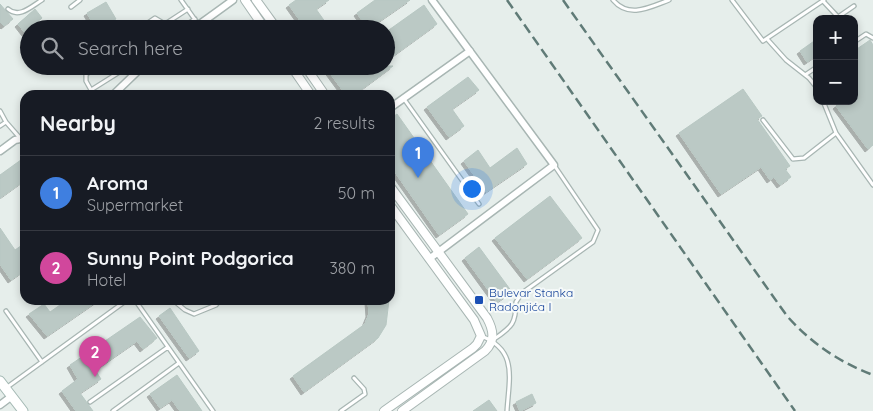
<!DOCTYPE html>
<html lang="en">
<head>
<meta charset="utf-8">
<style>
  body { margin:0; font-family:Quicksand,sans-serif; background:#20242c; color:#f1f3f6 }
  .controls { position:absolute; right:15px; top:15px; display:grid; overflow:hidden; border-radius:10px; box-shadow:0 2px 8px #0003 }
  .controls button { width:45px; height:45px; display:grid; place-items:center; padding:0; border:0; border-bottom:1px solid #363941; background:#171b24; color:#f1f3f6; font:25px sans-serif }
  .you { position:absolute; left:471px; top:188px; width:18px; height:18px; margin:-12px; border:4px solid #fff; border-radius:50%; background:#1a73e8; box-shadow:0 0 0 8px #1a73e833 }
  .badge { display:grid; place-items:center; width:32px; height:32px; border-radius:50%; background:#2563eb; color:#fff; font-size:16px; font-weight:700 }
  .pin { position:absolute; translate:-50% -41px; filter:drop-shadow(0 1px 2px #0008) }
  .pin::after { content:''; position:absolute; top:26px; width:18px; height:15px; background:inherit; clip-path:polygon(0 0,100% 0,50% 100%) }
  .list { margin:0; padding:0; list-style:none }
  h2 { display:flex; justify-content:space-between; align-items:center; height:65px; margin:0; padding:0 20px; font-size:21px }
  h2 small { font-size:16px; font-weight:400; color:#9ea1a6 }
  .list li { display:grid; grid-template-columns:32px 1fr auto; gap:15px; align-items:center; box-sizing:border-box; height:75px; padding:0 20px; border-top:1px solid #363941 }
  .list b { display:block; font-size:19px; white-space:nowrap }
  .list p { margin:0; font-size:16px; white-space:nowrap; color:#9ea1a6 }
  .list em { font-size:16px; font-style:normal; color:#9ea1a6 }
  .icon { flex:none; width:28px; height:28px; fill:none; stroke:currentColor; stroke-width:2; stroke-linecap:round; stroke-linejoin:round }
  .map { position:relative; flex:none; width:873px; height:411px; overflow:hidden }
  .search { position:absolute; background:#171b24; box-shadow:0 2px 8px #0003; left:20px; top:20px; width:375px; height:55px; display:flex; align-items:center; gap:12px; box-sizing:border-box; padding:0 18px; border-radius:28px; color:#9ea1a6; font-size:19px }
  .panel { position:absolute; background:#171b24; box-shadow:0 2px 8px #0003; left:20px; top:90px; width:375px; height:215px; border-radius:15px }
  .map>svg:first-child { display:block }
  .building { fill:#bbc9c5; stroke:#b8c8c3; filter:url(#shadow) }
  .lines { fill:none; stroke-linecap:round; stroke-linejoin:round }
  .service-casing { stroke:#a8b6b3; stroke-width:5.5 }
  .minor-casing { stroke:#a8b6b3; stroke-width:9 }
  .tertiary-casing { stroke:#a8b6b3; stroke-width:10 }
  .secondary-casing { stroke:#a4b9b4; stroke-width:11 }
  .service { stroke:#fff; stroke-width:3 }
  .minor { stroke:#fff; stroke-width:6 }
  .tertiary { stroke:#fff; stroke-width:8 }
  .secondary { stroke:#fff; stroke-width:9 }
  .rail { stroke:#607b77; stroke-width:2.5; stroke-dasharray:10 5; stroke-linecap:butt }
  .transit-dot { fill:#1a4fb4; stroke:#f6faf9; stroke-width:2 }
  .labels { text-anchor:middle; stroke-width:4; stroke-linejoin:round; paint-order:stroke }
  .transit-label { font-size:12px; fill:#164399; stroke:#f6faf9; text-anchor:start }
</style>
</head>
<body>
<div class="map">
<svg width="873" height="411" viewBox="0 0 873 411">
  <defs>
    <filter id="shadow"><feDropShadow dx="-3" dy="3" stdDeviation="0" flood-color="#0004"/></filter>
  </defs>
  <rect width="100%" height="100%" fill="#e6eeeb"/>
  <!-- building -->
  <path class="building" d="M296,0H329L316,9L328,26L323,29H306L289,5Z
    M375,0H410L368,29L357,13Z
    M106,2L116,19L96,29L87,13Z
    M0,4L13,19L4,26L0,22Z
    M424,5L437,24L386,61V32Z
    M35,9L42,18L25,33L18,24Z
    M817,39V55L807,62L800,51Z
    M870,40L873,45V145L868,149L836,106L842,101H854V51Z
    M331,66H349L353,72L361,66H393L354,95H346L327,69Z
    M468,77L479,90L452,109L464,126L449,137L427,107Z
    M743,89L762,116L757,119L790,166L785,169L791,177L780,185L774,177L770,180L761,167L721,194L679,133Z
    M397,114L468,214L439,235L390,165V119Z
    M517,148L527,164L486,192L464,161L478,150L490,168Z
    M25,157V180L0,198V175Z
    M550,196L582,238L527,279L495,238Z
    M0,228L15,250L25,243V270L11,280L0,264Z
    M479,247L512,292L497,302L465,258Z
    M67,300H99L47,336L29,314L44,304L50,312Z
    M368,300H389L386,325L378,338L304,392L293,376L365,324L369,314Z
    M170,308L199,351L189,358L159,316Z
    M140,317L157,338L143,349L137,341L95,370L101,379L80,393L93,411H76L62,391L78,379L70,365Z
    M177,375L202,411H180L172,400L160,408L150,394Z
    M532,394L536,403L520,411L516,402Z
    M489,400L497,411H473Z"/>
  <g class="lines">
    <defs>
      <path id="service" d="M181,0L198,24
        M613,0C629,19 650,7 669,0
        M732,0L763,41L824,0
        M823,1L838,17L854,6
        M71,7L80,0
        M8,9C19,19 32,6 42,0
        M139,29L155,18L165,24L188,9
        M180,29L195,19
        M768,40L786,60L809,78L817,88
        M854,42L866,34L873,38
        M118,71L125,66
        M805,75L817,67
        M91,90L86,81V75L95,66
        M90,95L91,90L118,73L116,66
        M404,99L479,204
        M823,101L836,133L873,185
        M0,111L6,122
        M763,120L793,159L804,158L836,133
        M0,126L6,122L20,138
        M135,300L213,411
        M173,300L185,310L194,314L216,305L220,300
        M6,311L42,362
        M481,336C518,350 509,378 507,411
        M493,340C511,327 516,325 516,302L522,293L593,242L598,230L554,165
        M6,388L127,300
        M90,402L168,347
        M113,411L179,363
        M341,411L365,394L364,389L354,378"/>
      <path id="minor" d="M193,29L233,0
        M113,95L143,66
        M390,108L470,51
        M0,151L15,140L25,138
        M429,259L554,165L432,0
        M0,405L12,396"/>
      <path id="tertiary" d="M245,0L265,29
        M256,0L277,29
        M291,66L311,95
        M305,66L325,95
        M390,186L487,318C494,331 495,341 485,351L402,411
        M384,411L473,348L477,344L481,336L474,320L390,205"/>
      <path id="secondary" d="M0,381L23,411"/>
    </defs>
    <!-- service casing -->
    <use href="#service" class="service-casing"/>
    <!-- minor casing -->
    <use href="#minor" class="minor-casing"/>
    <!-- tertiary casing -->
    <use href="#tertiary" class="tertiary-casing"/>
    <!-- secondary casing -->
    <use href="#secondary" class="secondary-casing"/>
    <!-- service -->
    <use href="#service" class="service"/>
    <!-- minor -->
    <use href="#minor" class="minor"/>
    <!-- tertiary -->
    <use href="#tertiary" class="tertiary"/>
    <!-- secondary -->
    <use href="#secondary" class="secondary"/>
    <!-- rail -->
    <path class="rail" d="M507,0L795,411
      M563,0L787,316C811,343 839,362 873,375"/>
  </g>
  <!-- markers -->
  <rect class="transit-dot" x="474" y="295" width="10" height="10" rx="2.5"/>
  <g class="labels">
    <!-- transit labels -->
    <g class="transit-label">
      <text x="489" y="297">Bulevar Stanka<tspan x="489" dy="14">Radonjića I</tspan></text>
    </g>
  </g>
</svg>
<div class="controls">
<button>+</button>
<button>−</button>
</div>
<div class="you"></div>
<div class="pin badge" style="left:418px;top:178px;background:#3f7fe0">1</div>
<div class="pin badge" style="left:95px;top:377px;background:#d1479c">2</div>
<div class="search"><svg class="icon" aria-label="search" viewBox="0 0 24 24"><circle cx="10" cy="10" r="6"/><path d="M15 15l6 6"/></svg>Search here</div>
<section class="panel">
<h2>Nearby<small>2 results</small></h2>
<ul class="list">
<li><span class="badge" style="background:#3f7fe0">1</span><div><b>Aroma</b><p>Supermarket</p></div><em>50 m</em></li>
<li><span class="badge" style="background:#d1479c">2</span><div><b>Sunny Point Podgorica</b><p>Hotel</p></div><em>380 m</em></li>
</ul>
</section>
</div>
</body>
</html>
